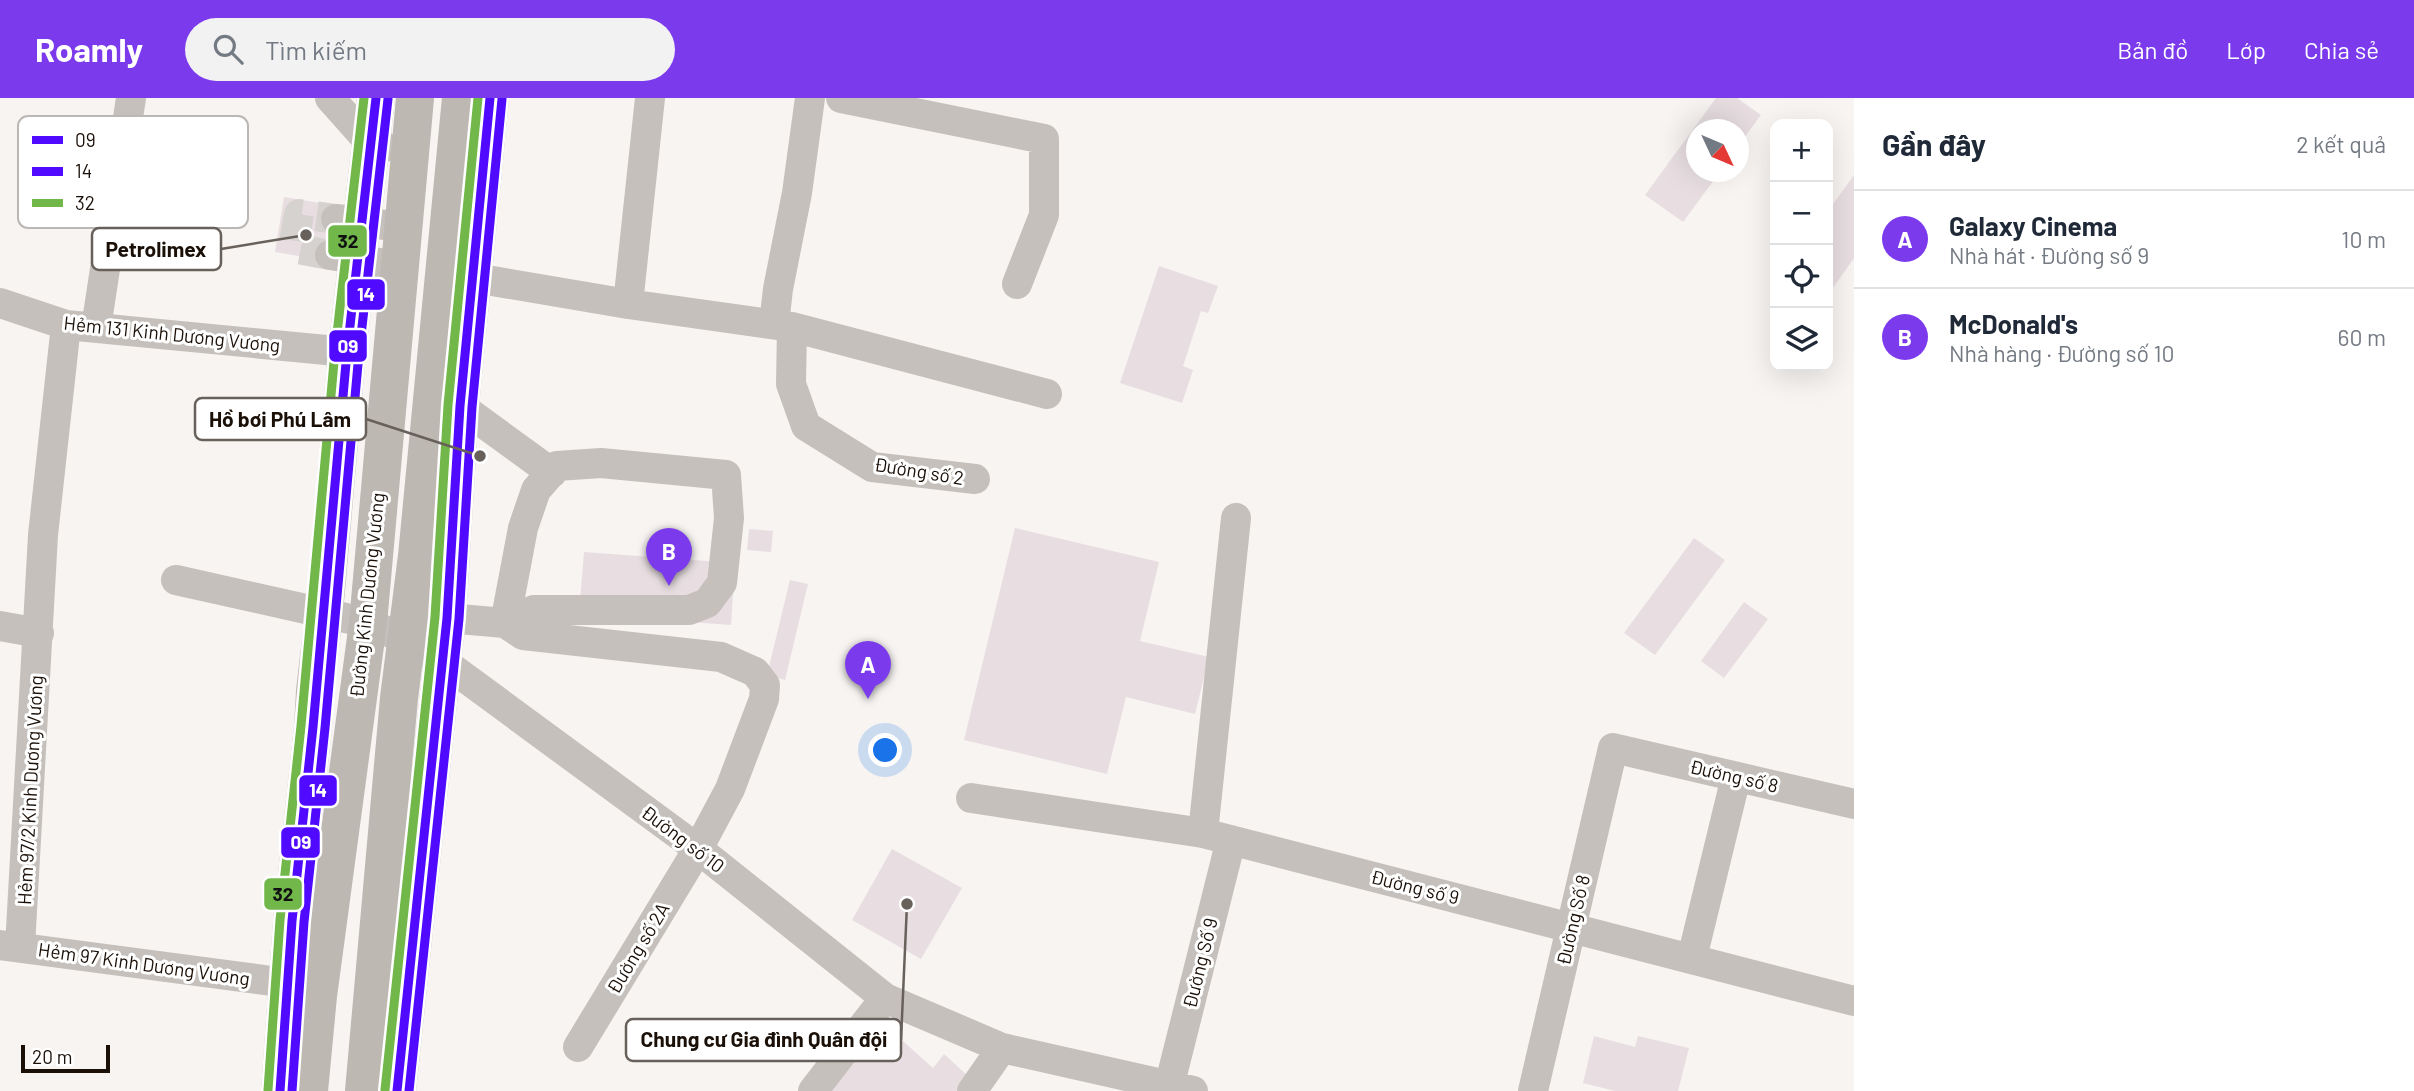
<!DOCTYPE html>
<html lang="vi">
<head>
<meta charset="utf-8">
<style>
  body { margin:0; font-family:Barlow,sans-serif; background:#f2f2f3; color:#1f2937 }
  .controls { position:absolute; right:21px; top:21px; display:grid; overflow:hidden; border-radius:14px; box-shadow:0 7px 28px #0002 }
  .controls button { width:63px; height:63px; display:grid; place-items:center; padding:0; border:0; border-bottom:2px solid #e0e1e3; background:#fff; color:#1f2937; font:35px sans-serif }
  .compass { position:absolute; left:1686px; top:21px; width:63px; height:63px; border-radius:50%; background:#fff; box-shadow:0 7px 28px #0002; rotate:134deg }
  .scale { position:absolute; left:21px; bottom:18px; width:89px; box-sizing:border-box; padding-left:7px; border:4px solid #1b1008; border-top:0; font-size:19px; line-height:24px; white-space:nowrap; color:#1b1008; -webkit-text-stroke:5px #fff; paint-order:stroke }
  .you { position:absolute; left:886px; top:653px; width:24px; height:24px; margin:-18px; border:5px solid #fff; border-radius:50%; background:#1a73e8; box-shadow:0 0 0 10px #1a73e833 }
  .badge { display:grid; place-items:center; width:46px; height:46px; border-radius:50%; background:#7c3aed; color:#fff; font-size:23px; font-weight:700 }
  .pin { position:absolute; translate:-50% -58px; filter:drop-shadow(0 2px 4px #0008) }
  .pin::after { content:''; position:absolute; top:37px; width:24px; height:21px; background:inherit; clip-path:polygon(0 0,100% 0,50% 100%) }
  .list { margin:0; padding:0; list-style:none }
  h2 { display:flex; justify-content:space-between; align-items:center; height:91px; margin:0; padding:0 28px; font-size:30px }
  h2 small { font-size:23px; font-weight:400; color:#747a83 }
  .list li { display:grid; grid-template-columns:46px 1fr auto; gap:21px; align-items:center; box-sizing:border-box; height:98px; padding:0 28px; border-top:2px solid #e0e1e3 }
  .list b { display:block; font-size:26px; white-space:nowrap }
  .list p { margin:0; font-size:23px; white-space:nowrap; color:#747a83 }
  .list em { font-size:23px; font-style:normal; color:#747a83 }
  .icon { flex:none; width:38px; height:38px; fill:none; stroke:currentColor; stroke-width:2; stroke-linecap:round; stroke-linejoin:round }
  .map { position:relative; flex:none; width:1854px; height:993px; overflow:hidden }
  header { display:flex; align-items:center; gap:42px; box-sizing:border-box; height:98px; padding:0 35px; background:#7c3aed; color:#fff }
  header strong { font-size:33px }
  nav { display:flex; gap:38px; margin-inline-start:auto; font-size:24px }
  .search { width:490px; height:63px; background:#f2f2f3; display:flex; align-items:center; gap:18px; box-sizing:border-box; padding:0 24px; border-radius:38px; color:#747a83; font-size:26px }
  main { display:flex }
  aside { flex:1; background:#fff }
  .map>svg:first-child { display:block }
  .building { fill:#e8dee2 }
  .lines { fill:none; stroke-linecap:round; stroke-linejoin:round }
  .minor-tunnel { stroke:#d6d2cf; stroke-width:30; stroke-dasharray:30 15; stroke-linecap:butt }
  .minor { stroke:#c5c0bb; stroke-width:30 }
  .major { stroke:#beb8b3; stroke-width:38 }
  .bus-1-casing { stroke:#fff; stroke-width:14 }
  .bus-2-casing { stroke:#fff; stroke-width:14 }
  .bus-3-casing { stroke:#fff; stroke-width:14 }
  .bus-1 { stroke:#4f0aff; stroke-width:9 }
  .bus-2 { stroke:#4f0aff; stroke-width:9 }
  .bus-3 { stroke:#71b74a; stroke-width:9 }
  .labels { text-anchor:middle; stroke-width:6; stroke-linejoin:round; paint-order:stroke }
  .street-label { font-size:19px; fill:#1b1008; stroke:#fff }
  .key { fill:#fff; stroke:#bbb7b5; stroke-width:2 }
  .key-label { font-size:19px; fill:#1b1008 }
  .leader { fill:none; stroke:#68605a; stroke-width:2.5 }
  .callout-dot { fill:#68605a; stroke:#fff; stroke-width:2.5 }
  .callout { fill:#fff; stroke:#68605a; stroke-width:2.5 }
  .callout-label { font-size:21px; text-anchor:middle; font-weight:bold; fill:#1b1008 }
  .line-badge { stroke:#fff; stroke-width:2.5 }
  .badge-label { font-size:19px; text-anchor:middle; font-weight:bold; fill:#fff }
  .pale-badge-label { font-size:19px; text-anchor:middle; font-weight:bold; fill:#111 }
</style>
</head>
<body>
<header>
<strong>Roamly</strong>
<div class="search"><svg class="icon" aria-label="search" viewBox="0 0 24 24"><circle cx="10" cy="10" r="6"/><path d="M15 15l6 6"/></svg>Tìm kiếm</div>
<nav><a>Bản đồ</a><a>Lớp</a><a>Chia sẻ</a></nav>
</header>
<main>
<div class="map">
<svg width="1854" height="993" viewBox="0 0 1854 993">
  <rect width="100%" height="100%" fill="#f7f4f2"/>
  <!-- building -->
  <path class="building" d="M1716,0H1737L1761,17L1738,48V32H1696V74H1720L1683,124L1645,97Z
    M1854,77V160L1828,197V113Z
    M284,99L338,108L329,163L275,154Z
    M1159,168L1218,188L1208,215L1201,213L1183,268L1193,272L1182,305L1120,285Z
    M1015,430L1159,464L1140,543L1209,559L1195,616L1126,599L1107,676L964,642Z
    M749,431L773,433L771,454L747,452Z
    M1694,440L1725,462L1655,557L1624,535Z
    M584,454L735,465L731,527L579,516Z
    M790,482L808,486L785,582L767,577Z
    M1744,504L1768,521L1724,580L1701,563Z
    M892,751L962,790L921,861L852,822Z
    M886,928L933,970L944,956L969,979L956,993H829Z
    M1594,938L1635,949L1638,938L1689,950L1678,993H1615L1583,985Z"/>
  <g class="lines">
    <!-- minor-tunnel -->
    <path class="minor-tunnel" d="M330,157L293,150L299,116L336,121"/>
    <!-- minor -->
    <path class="minor" d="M330,0L371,46L385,49
      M841,0L1044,41V117L1017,186
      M336,121L402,129
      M330,157L399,168
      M451,176L628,206L792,229L1047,296
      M0,205L66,227L347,254
      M628,206L650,0
      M774,226L778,191L797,95L810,0
      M792,229L791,286L806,328L872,369L975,381
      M96,230L131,0
      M460,308L552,375
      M601,365L726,377L729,420L722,485L707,505L689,512H534L505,525L523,430L536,392L557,368Z
      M176,482L368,525L407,542L441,562L698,751L885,900L1002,950L1193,993
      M447,520L505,525L523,537L721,559L755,574L765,587L764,601L730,691L698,751L578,949
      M0,528L39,535
      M971,700L1203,735L1854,903
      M1203,735L1236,420
      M0,847L287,885
      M20,849L43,437L66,227
      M1692,860L1736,679
      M813,993L885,900
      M972,993L1002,950
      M1168,993L1231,742
      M1533,993L1613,650L1854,706"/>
    <!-- major -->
    <path class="major" d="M280,993L292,823L313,629L315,593L324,515L347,254L376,0
      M309,993L318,898L368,525L415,0
      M364,993L399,600L417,458L461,0
      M397,993L447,520L460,308L490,0"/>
    <defs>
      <path id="bus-1" d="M280,993L292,823L313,629L347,254L376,0
        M397,993L447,520L460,308L490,0"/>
      <path id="bus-2" d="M292,993L304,824L325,630L359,255L388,1
        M409,993L459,521L472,309L502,1"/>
      <path id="bus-3" d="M268,992L280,822L301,628L335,253L364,0
        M385,992L435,519L448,307L478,0"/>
    </defs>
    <!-- bus-1 casing -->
    <use href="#bus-1" class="bus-1-casing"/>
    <!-- bus-2 casing -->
    <use href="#bus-2" class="bus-2-casing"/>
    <!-- bus-3 casing -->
    <use href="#bus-3" class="bus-3-casing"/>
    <!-- bus-1 -->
    <use href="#bus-1" class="bus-1"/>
    <!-- bus-2 -->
    <use href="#bus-2" class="bus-2"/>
    <!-- bus-3 -->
    <use href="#bus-3" class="bus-3"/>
  </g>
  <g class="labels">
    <!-- street labels -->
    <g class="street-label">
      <text transform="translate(172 236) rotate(6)" y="7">Hẻm 131 Kinh Dương Vương</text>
      <text transform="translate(919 373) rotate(9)" y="7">Đường số 2</text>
      <text transform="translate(367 497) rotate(-84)" y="7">Đường Kinh Dương Vương</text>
      <text transform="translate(1734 678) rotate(13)" y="7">Đường số 8</text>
      <text transform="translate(30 692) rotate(-87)" y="7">Hẻm 97/2 Kinh Dương Vương</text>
      <text transform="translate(683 741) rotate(37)" y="7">Đường số 10</text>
      <text transform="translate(1415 789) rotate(14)" y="7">Đường số 9</text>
      <text transform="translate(1573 822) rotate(-77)" y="7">Đường Số 8</text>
      <text transform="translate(638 850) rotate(-59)" y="7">Đường số 2A</text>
      <text transform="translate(1200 865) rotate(-76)" y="7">Đường Số 9</text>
      <text transform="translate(144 866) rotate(8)" y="7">Hẻm 97 Kinh Dương Vương</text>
    </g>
  </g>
  <!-- legend -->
  <rect x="18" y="18" width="230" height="112" rx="10" class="key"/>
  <rect x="32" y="38" width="31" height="8" fill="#4f0aff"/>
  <rect x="32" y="69" width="31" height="9" fill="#4f0aff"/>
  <rect x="32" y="101" width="31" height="8" fill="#71b74a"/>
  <g class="key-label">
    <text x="75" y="49">09</text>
    <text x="75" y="80">14</text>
    <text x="75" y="112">32</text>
  </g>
  <!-- callouts -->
  <path class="leader" d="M306 137L221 151M480 358L366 321M907 806L901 942"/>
  <g class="callout-dot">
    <circle cx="306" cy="137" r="7"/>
    <circle cx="480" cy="358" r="7"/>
    <circle cx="907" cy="806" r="7"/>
  </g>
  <g class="callout">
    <rect x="92" y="130" width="129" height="42" rx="7"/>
    <rect x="195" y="300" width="171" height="42" rx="7"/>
    <rect x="626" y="921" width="275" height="42" rx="7"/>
  </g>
  <g class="callout-label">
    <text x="156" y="159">Petrolimex</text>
    <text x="280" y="329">Hồ bơi Phú Lâm</text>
    <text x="764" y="949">Chung cư Gia đình Quân đội</text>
  </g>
  <g class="line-badge">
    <rect x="327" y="126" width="41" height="34" rx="7" fill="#71b74a"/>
    <rect x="346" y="180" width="40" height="33" rx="7" fill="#4f0aff"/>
    <rect x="328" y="231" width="40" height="34" rx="7" fill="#4f0aff"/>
    <rect x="298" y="676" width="40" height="33" rx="7" fill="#4f0aff"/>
    <rect x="280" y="728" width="41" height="33" rx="7" fill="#4f0aff"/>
    <rect x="263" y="779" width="40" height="34" rx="7" fill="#71b74a"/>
  </g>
  <g class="badge-label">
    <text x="366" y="203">14</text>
    <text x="348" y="255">09</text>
    <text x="318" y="699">14</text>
    <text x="301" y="751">09</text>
  </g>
  <g class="pale-badge-label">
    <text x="348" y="150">32</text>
    <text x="283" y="803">32</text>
  </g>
</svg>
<div class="controls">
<button>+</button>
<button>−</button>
<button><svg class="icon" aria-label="locate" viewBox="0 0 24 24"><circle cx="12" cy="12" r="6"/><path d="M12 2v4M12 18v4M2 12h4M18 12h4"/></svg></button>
<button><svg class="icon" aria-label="layers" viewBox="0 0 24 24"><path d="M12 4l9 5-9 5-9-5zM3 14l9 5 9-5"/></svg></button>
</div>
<svg class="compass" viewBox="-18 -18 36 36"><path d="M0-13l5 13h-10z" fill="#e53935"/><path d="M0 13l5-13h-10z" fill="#747a83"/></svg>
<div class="scale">20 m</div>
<div class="you"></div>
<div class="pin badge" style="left:868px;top:601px">A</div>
<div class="pin badge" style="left:669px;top:488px">B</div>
</div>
<aside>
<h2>Gần đây<small>2 kết quả</small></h2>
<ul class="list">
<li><span class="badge">A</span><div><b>Galaxy Cinema</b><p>Nhà hát · Đường số 9</p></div><em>10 m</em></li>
<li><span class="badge">B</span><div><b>McDonald's</b><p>Nhà hàng · Đường số 10</p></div><em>60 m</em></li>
</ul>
</aside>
</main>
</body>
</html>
